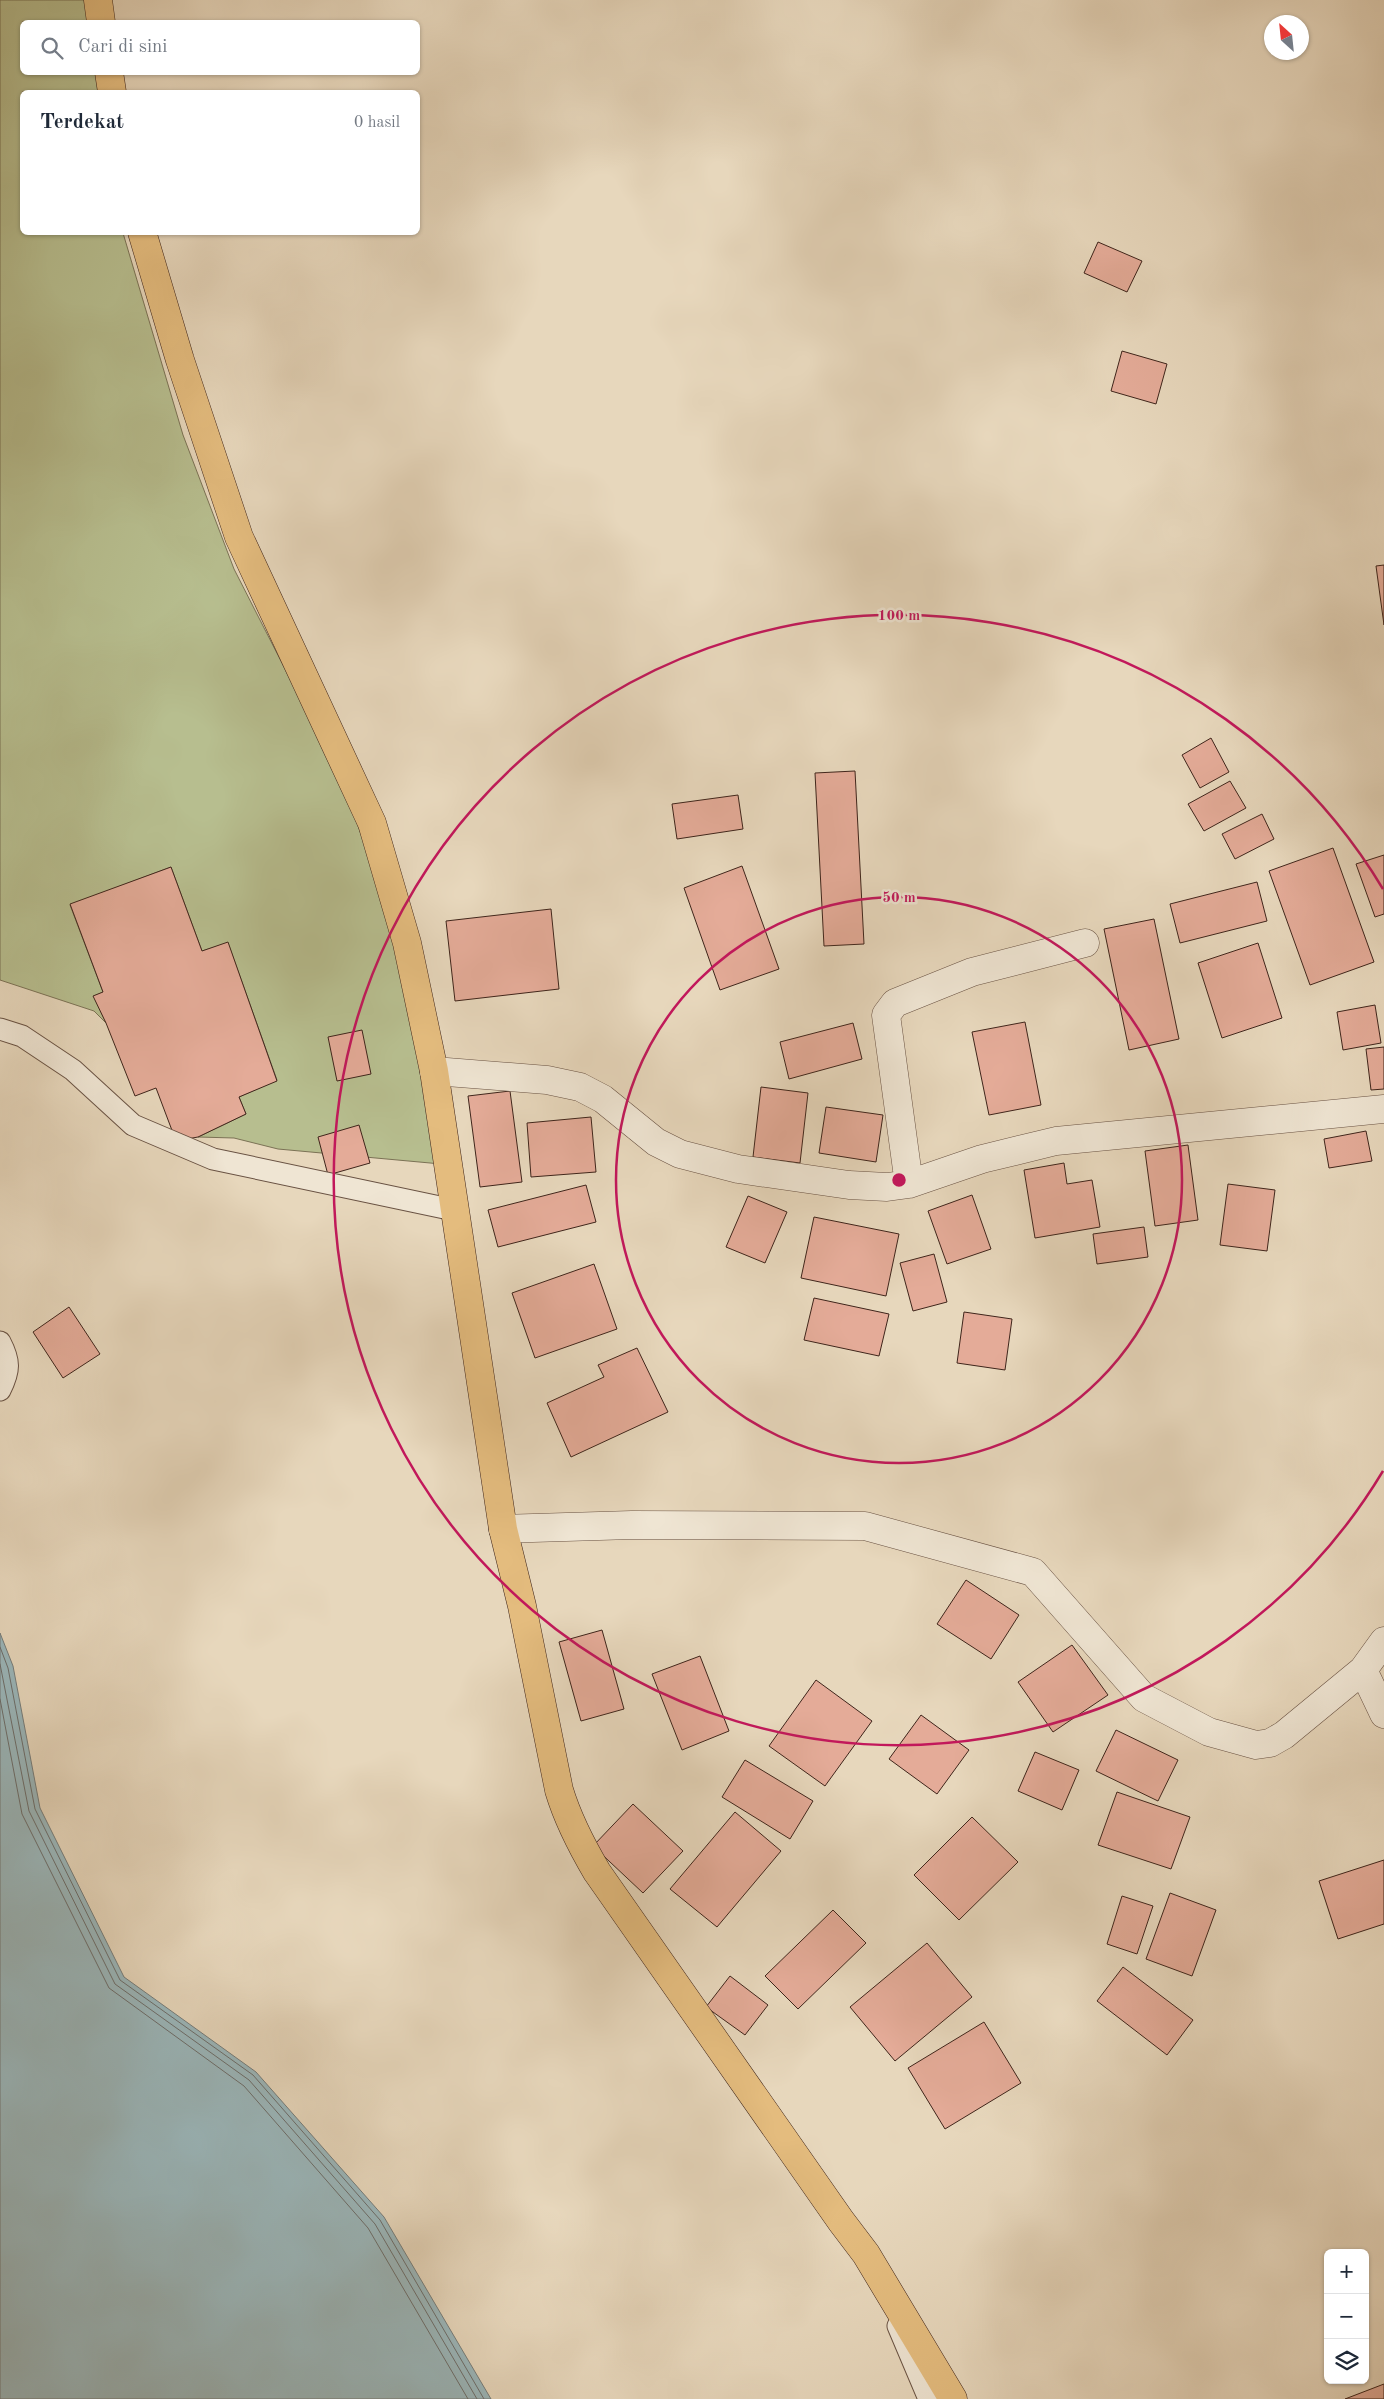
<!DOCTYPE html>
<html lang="id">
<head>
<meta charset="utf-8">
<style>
  body { margin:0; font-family:"Old Standard TT",serif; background:#f2f2f3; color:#1f2937 }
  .controls { position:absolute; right:15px; bottom:15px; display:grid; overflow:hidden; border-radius:8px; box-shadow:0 1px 4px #0004 }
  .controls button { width:45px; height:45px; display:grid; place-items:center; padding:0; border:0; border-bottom:1px solid #e0e1e3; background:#fff; color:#1f2937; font:25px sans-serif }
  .compass { position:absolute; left:1264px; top:15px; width:45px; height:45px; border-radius:50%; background:#fff; box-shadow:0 1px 4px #0004; rotate:333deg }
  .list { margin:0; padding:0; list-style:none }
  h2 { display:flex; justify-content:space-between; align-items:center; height:65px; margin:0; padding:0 20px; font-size:21px }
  h2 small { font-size:16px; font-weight:400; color:#747a83 }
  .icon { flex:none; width:28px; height:28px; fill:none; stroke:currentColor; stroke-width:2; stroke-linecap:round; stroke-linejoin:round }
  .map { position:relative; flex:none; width:1384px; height:2399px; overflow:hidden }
  .search { position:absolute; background:#fff; box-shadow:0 1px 4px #0004; left:20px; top:20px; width:400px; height:55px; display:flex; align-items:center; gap:12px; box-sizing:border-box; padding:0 18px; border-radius:8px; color:#747a83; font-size:19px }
  .panel { position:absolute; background:#fff; box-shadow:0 1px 4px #0004; left:20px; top:90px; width:400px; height:145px; border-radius:8px }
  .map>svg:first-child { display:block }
  .green { fill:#b7be8f; stroke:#7b7255 }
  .water { fill:#9bb7bb; stroke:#767d7b }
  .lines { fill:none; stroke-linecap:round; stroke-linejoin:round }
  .shore { stroke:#6d6e6b; stroke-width:1 }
  .building { fill:#e4ab98; stroke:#3f251b }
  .lane-casing { stroke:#695243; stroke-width:23 }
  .street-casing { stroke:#695243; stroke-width:29 }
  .highway-casing { stroke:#3f251b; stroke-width:29 }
  .lane { stroke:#efe5d3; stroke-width:21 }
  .street { stroke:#efe5d3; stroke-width:28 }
  .highway { stroke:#e4bc7e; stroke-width:28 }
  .ring { fill:none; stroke:#c2185b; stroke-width:2.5 }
  .centre { fill:#c2185b; stroke:#efe5d3; stroke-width:2.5 }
  .ring-label { font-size:15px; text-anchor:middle; font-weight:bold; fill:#c2185b; stroke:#efe5d3; stroke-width:5; stroke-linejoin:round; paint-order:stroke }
</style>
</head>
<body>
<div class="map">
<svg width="1384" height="2399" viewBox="0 0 1384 2399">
  <rect width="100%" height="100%" fill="#e7d7bc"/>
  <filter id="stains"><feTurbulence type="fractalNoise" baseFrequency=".004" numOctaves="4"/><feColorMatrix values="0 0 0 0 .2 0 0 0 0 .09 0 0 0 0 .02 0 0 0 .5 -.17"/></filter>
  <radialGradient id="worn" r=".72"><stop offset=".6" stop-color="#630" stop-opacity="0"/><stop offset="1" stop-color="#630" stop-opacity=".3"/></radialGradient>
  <!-- green -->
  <path class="green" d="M0,0H88L92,22H22V72L101,73L103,92H22V232L123,233L183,435L234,569L338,773L401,940L441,1164L278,1149L234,1138L198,1137L246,1114L239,1097L277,1080L228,943L202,951L171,867L70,905L103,992L94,996L106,1023L94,1011L0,980Z"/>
  <!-- water -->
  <path class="water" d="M0,1633L13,1666L40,1808L124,1977L256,2072L384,2217L491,2399H0Z"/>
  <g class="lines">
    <!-- shore -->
    <path class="shore" d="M0,1647L8,1668L35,1809L120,1980L253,2075L380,2220L484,2399
      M0,1664L29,1811L115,1984L249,2080L375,2224L477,2399
      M0,1699L22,1814L109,1988L244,2086L368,2228L468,2399"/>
  </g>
  <!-- building -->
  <path class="building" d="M1098,242L1142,261L1127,292L1084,273Z
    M1122,351L1167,364L1156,404L1111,391Z
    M1384,565V625L1376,566Z
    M1211,738L1229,772L1200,788L1182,755Z
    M855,771L864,944L824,946L815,773Z
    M1230,781L1246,808L1204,831L1188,804Z
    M738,795L743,829L677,839L672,804Z
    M1262,814L1274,839L1235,859L1222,834Z
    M1333,848L1374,962L1310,985L1269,871Z
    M1384,855V914L1375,917L1356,864Z
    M742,866L779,969L720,990L684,888Z
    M171,867L202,951L228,942L277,1081L239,1097L246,1114L198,1137L176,1141L156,1088L135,1096L106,1023L93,996L103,992L70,904Z
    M1257,882L1267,921L1180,943L1170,904Z
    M551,909L559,989L455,1001L446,921Z
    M1154,919L1179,1039L1129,1050L1104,929Z
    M1258,943L1282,1018L1222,1038L1198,963Z
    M1375,1005L1381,1043L1343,1050L1337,1012Z
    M1025,1022L1041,1105L989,1115L972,1032Z
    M853,1023L862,1059L789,1079L780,1042Z
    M362,1030L371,1074L337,1081L328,1037Z
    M1384,1047V1089L1371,1090L1366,1049Z
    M761,1087L808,1093L800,1163L753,1157Z
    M510,1091L522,1182L480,1187L468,1096Z
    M826,1107L883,1115L876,1162L819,1153Z
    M591,1117L596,1172L531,1177L527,1123Z
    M359,1125L370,1163L328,1175L318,1137Z
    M1366,1131L1372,1161L1329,1168L1324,1139Z
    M1188,1145L1198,1220L1155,1226L1145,1151Z
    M1064,1163L1067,1184L1092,1180L1100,1227L1035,1238L1024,1170Z
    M1228,1184L1275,1190L1267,1251L1220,1245Z
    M586,1185L596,1222L498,1247L488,1210Z
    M972,1195L991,1249L947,1264L928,1211Z
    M748,1196L787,1212L765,1263L726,1247Z
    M814,1217L899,1234L886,1296L801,1278Z
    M1144,1227L1148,1257L1097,1264L1093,1234Z
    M934,1254L947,1302L913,1311L900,1263Z
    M594,1264L617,1329L535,1358L512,1293Z
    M814,1298L889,1314L879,1356L804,1340Z
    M69,1307L100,1354L63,1378L33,1332Z
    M964,1312L1012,1319L1005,1370L957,1363Z
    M637,1348L668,1412L571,1457L547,1403L604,1377L598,1365Z
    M966,1580L1019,1615L991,1659L937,1624Z
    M602,1630L624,1709L581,1721L559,1642Z
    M1072,1645L1108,1695L1053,1732L1018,1682Z
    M700,1656L729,1731L682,1750L652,1674Z
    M816,1680L872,1721L825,1786L769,1746Z
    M921,1715L969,1750L937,1794L889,1759Z
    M1116,1730L1178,1760L1158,1801L1096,1771Z
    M1035,1752L1079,1770L1062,1810L1018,1791Z
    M745,1760L813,1801L790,1839L722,1797Z
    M1117,1792L1190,1817L1171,1869L1098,1845Z
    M633,1804L683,1851L643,1893L593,1846Z
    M735,1812L781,1851L717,1927L670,1889Z
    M972,1817L1018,1862L959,1920L914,1875Z
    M1384,1860V1924L1338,1939L1319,1881Z
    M1170,1893L1216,1910L1192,1976L1146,1959Z
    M1122,1896L1153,1906L1137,1954L1107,1944Z
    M833,1910L866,1943L798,2009L765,1976Z
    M927,1943L972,1997L895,2061L850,2007Z
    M1123,1967L1193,2020L1167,2055L1097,2001Z
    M730,1976L768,2005L745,2035L706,2007Z
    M984,2022L1021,2083L945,2129L908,2068Z
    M1384,2384V2399H1345Z"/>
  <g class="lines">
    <defs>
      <path id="lane" d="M0,1029L22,1036L73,1070L133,1125L213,1159L454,1210
        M0,1342C10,1361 10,1370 0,1390
        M898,2326L929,2399"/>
      <path id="street" d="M434,1071L547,1080L580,1087L603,1099L656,1142L680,1154L738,1169L849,1185L887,1187L909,1184L982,1159L1056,1141L1384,1109
        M909,1184L886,1015L895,1003L972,972L1085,943
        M503,1529L632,1525L865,1526L1033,1572L1144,1698L1209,1732L1256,1745L1270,1743L1284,1735L1363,1670L1384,1714
        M1363,1670L1384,1641"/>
      <path id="highway" d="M98,0L101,22
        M109,72L112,92
        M142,232L180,360L239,537L372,823L407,943L434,1071L503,1529L522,1606L559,1790C568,1820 581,1845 597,1872L841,2221L866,2254L953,2399"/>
    </defs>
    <!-- lane casing -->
    <use href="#lane" class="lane-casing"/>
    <!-- street casing -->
    <use href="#street" class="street-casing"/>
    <!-- highway casing -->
    <use href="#highway" class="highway-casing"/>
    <!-- lane -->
    <use href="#lane" class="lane"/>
    <!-- street -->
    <use href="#street" class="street"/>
    <!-- highway -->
    <use href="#highway" class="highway"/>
  </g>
  <!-- distance rings -->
  <g class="ring">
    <circle cx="899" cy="1180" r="283"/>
    <path d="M1383 1471A565 565 0 1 1 1383 889"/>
  </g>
  <circle cx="899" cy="1180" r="8" class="centre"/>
  <g class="ring-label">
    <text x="899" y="620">100 m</text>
    <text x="899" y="902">50 m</text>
  </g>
  <rect width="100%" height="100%" filter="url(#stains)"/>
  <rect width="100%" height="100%" fill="url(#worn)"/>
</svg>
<div class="controls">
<button>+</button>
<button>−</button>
<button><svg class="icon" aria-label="layers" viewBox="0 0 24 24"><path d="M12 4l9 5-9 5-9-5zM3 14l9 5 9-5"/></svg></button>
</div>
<svg class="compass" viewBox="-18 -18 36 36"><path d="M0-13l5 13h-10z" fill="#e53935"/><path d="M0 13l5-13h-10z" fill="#747a83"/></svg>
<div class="search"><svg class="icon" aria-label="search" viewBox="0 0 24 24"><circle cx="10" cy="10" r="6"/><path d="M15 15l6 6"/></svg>Cari di sini</div>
<section class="panel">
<h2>Terdekat<small>0 hasil</small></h2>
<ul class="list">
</ul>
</section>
</div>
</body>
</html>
